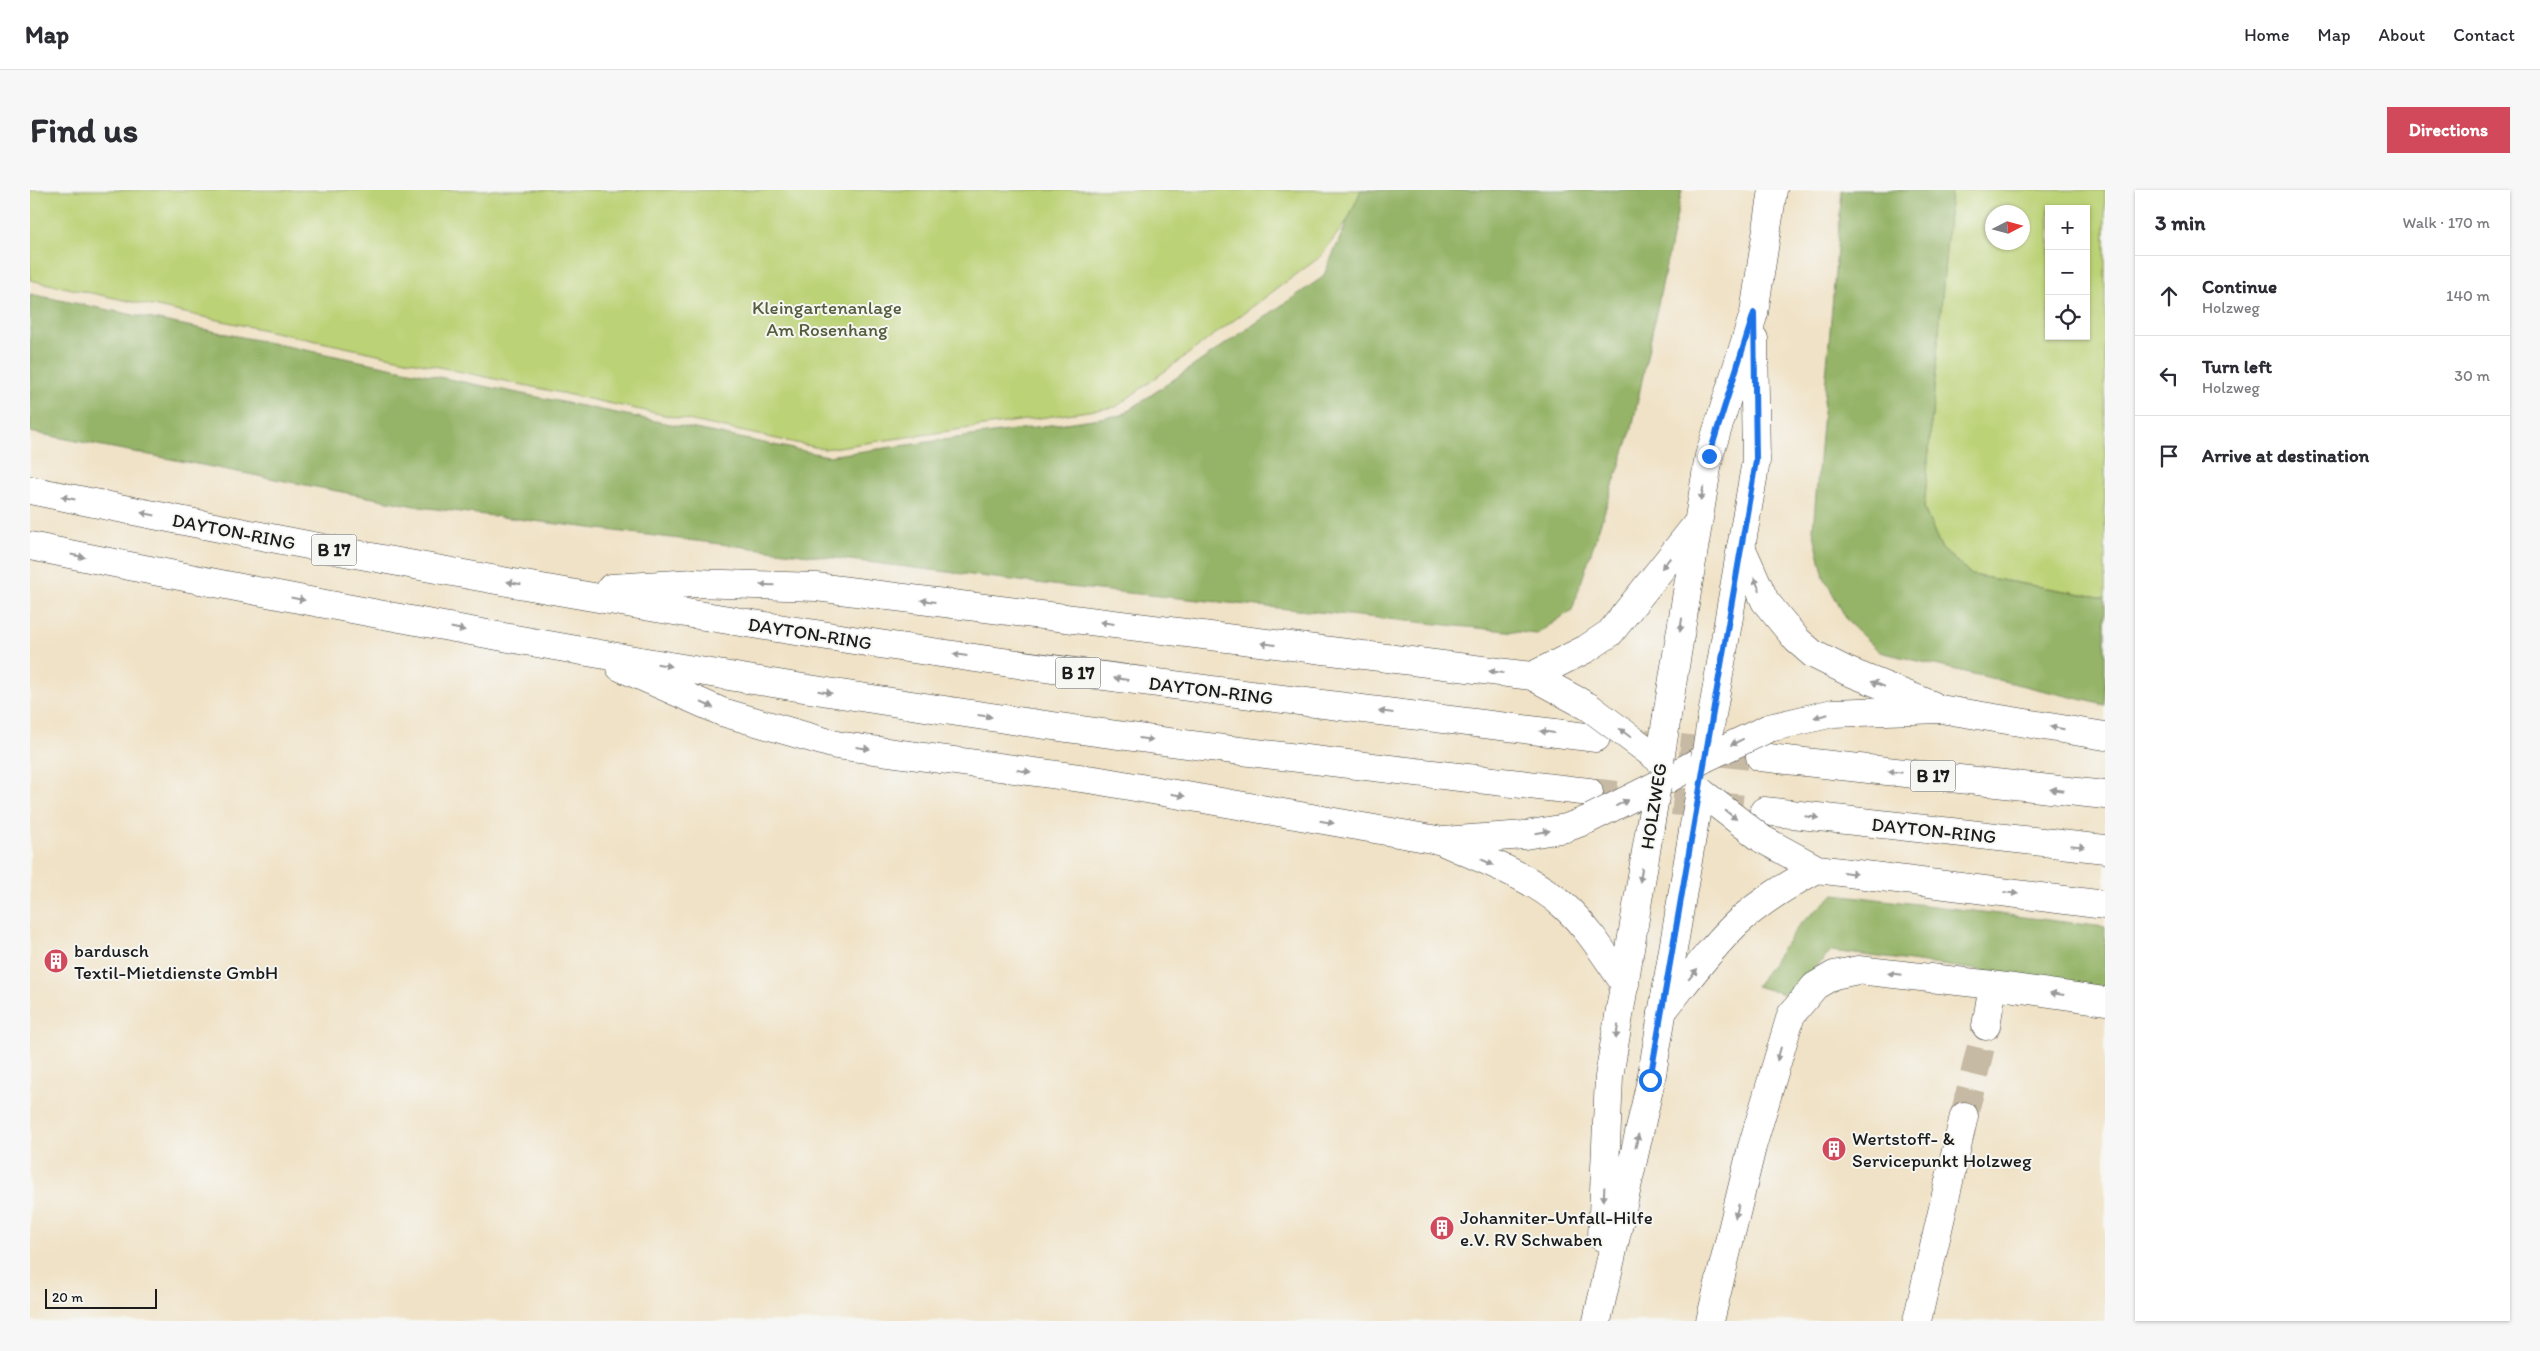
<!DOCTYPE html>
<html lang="en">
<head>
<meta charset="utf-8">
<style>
  body { margin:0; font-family:Itim,sans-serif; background:#f7f7f7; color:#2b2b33 }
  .controls { position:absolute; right:15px; top:15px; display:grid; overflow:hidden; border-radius:0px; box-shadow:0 1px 4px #0004 }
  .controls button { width:45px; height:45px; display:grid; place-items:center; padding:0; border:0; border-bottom:1px solid #e1e1e2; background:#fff; color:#2b2b33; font:25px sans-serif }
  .compass { position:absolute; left:1955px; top:15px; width:45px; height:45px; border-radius:50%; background:#fff; box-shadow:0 1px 4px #0004; rotate:84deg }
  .scale { position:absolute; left:15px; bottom:12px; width:112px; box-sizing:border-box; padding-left:5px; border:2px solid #1c1c1c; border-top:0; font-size:14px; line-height:18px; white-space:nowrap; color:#1c1c1c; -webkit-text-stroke:4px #f6f6f2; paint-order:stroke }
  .stop { position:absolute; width:15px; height:15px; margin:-11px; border:4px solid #1a73e8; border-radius:50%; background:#fff }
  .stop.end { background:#1a73e8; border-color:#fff; box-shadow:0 1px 5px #0008 }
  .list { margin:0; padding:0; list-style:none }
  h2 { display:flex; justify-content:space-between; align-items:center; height:65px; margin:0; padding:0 20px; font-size:21px }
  h2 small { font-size:16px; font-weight:400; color:#7c7c81 }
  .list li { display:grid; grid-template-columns:32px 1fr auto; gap:15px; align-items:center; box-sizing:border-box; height:80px; padding:0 20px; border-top:1px solid #e1e1e2 }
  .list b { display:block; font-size:19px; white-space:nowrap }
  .list p { margin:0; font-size:16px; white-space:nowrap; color:#7c7c81 }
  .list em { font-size:16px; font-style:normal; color:#7c7c81 }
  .icon { flex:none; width:28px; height:28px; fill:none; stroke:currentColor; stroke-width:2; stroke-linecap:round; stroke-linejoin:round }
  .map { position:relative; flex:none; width:2075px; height:1131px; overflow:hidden; border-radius:0px }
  header { display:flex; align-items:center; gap:30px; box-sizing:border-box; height:70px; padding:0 25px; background:#fff; border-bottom:1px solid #e1e1e2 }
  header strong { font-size:24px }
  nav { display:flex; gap:28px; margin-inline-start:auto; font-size:18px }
  .intro { display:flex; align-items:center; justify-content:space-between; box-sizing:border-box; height:120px; padding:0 30px }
  h1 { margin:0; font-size:35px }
  .button { padding:12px 22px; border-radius:0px; background:#d1495b; color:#fff; font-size:18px; font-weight:700 }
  main { display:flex; gap:30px; padding:0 30px }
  aside { flex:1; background:#fff; border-radius:0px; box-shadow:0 1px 4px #0004 }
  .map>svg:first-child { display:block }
  .green { fill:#bcd276; stroke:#6c7749; fill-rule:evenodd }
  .forest { fill:#95b467; stroke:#586842 }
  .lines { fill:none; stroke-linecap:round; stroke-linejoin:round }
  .minor-tunnel { stroke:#c6baa4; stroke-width:28; stroke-dasharray:28 14; stroke-linecap:butt }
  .highway-tunnel { stroke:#c6baa4; stroke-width:28; stroke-dasharray:28 14; stroke-linecap:butt }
  .minor-casing { stroke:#3c3a36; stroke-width:29 }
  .major-casing { stroke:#3c3a36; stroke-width:29 }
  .highway-casing { stroke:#3c3a36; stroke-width:29 }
  .minor { stroke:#fff; stroke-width:28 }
  .major { stroke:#fff; stroke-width:28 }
  .highway { stroke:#fff; stroke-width:28 }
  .minor-bridge-casing { stroke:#3c3a36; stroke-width:29; stroke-linecap:butt }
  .major-bridge-casing { stroke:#3c3a36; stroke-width:29; stroke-linecap:butt }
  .highway-bridge-casing { stroke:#3c3a36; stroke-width:29; stroke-linecap:butt }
  .minor-bridge { stroke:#fff; stroke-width:28 }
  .major-bridge { stroke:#fff; stroke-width:28 }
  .highway-bridge { stroke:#fff; stroke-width:28 }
  .oneway { fill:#999 }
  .route { stroke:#1a73e8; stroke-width:6 }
  .labels { text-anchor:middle; stroke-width:4; stroke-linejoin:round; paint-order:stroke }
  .shield { fill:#f6f6f2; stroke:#5d5d5c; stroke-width:1 }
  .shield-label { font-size:18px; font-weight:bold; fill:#1c1c1c }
  .park-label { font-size:19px; fill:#545c3c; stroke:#f6f6f2 }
  .street-label { font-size:19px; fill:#1c1c1c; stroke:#f6f6f2 }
  .poi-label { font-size:19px; fill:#1c1c1c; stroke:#f6f6f2; text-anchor:start }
</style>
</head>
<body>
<header>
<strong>Map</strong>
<nav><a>Home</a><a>Map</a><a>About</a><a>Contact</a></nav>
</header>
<div class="intro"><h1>Find us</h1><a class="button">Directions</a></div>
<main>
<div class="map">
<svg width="2075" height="1131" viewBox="0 0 2075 1131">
  <rect width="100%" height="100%" fill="#f6f6f2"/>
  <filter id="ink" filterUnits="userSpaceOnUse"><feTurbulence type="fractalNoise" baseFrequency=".02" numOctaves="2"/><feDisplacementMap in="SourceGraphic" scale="10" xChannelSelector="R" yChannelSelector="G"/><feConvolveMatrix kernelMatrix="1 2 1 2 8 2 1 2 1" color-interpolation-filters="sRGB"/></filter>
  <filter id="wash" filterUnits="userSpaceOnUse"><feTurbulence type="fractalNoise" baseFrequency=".0096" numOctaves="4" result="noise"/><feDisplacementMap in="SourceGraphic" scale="20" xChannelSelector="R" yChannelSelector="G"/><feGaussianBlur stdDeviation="1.12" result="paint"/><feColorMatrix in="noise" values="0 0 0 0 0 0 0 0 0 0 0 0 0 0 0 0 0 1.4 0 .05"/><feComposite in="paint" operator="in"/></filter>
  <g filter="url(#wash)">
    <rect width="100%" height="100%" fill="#f0e2c6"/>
    <!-- green -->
    <path class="green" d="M0,0H1340L1290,67L1086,217L794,259L0,90Z
      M1921,0H2075V408L1942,385L1912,359L1894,319ZM2019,19H2056V146H2019ZM1962,22H1992V52H1962Z"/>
    <!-- forest -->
    <path class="forest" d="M1331,0H1652L1602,238L1542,420L1507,444L1039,397L390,317L0,242V104L798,266L1092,225L1293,87Z
      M1812,0H1921L1894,319L1912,359L1942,385L2075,408V515L1850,462L1818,432L1794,387L1783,340Z
      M1805,704L2075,737V801L1942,779L1802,761L1757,805L1726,796L1769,735Z"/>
  </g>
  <g filter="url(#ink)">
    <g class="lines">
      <!-- minor-tunnel -->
      <path class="minor-tunnel" d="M1934,926L1956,836"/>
      <!-- highway-tunnel -->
      <path class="highway-tunnel" d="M1608,553L1730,567
        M1559,602L1734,621"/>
      <defs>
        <path id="minor" d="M1637,526L1679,266L1724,123L1743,0
          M1681,531L1726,271L1724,149
          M1956,836L1963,795
          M1680,1131L1722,957L1761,825L1785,796L1804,785L1828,780L1963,795L2075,811
          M1887,1131L1934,926"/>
        <path id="major" d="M1572,1047L1579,887L1620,637
          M1567,1131L1621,890L1663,641"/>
        <path id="highway" d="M0,300C273,356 548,407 823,450C1070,488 1318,517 1566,548
          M0,356C363,430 728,496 1095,546C1249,567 1405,584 1559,602
          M1711,357L1735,411L1767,450L1783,464L1817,481L1902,515
          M581,398L665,393L786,397L1502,486L1556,459L1580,443L1666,335
          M590,477L692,522L806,555L1065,590L1413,651L1495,645L1536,638L1557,630
          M1502,486L1559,517
          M1739,538L1803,523L1910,519L2075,546
          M1730,567L2075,605
          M1627,595L1675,568
          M1734,621L2075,659
          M1732,649L1787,679
          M1414,652C1453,670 1500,686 1533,715C1558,737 1576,767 1595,794
          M1632,822C1656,792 1679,760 1707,733C1731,711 1758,695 1787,679L2075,715"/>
      </defs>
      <!-- minor casing -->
      <use href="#minor" class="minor-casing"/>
      <!-- major casing -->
      <use href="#major" class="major-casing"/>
      <!-- highway casing -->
      <use href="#highway" class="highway-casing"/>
      <!-- minor -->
      <use href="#minor" class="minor"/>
      <!-- major -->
      <use href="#major" class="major"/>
      <!-- highway -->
      <use href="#highway" class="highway"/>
      <defs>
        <path id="minor-bridge" d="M1675,568L1681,531
          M1630,570L1637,526"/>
        <path id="major-bridge" d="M1620,637L1627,595
          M1663,641L1670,601"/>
        <path id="highway-bridge" d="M1559,517L1630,570
          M1675,568L1739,538
          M1670,601L1732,649
          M1557,630L1627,595"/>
      </defs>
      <!-- minor-bridge casing -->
      <use href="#minor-bridge" class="minor-bridge-casing"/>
      <!-- major-bridge casing -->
      <use href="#major-bridge" class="major-bridge-casing"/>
      <!-- highway-bridge casing -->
      <use href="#highway-bridge" class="highway-bridge-casing"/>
      <!-- minor-bridge -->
      <use href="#minor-bridge" class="minor-bridge"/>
      <!-- major-bridge -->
      <use href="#major-bridge" class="major-bridge"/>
      <!-- highway-bridge -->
      <use href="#highway-bridge" class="highway-bridge"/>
    </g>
    <!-- one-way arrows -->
    <defs><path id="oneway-solid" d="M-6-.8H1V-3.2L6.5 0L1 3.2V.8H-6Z" transform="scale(1.25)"/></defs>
    <g class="oneway">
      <use href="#oneway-solid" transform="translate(1672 304) rotate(101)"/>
      <use href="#oneway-solid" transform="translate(38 308) rotate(-168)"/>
      <use href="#oneway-solid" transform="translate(118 324) rotate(-169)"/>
      <use href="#oneway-solid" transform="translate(48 366) rotate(12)"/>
      <use href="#oneway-solid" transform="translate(1636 373) rotate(129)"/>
      <use href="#oneway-solid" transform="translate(484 393) rotate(-170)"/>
      <use href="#oneway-solid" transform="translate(1727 394) rotate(-114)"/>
      <use href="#oneway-solid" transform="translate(737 395) rotate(-178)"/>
      <use href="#oneway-solid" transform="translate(268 409) rotate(11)"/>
      <use href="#oneway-solid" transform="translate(898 411) rotate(-173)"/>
      <use href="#oneway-solid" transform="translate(1077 433) rotate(-173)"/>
      <use href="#oneway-solid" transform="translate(1651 435) rotate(99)"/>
      <use href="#oneway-solid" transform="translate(428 439) rotate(11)"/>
      <use href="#oneway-solid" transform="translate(1238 454) rotate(-173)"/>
      <use href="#oneway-solid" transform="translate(930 465) rotate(-172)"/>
      <use href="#oneway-solid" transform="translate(634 475) rotate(10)"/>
      <use href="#oneway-solid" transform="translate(1466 482) rotate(-173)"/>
      <use href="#oneway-solid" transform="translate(1091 489) rotate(-172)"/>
      <use href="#oneway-solid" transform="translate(1848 494) rotate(-158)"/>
      <use href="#oneway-solid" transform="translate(795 502) rotate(10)"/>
      <use href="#oneway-solid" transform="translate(677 515) rotate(24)"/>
      <use href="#oneway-solid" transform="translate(1356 522) rotate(-173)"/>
      <use href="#oneway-solid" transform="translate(955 526) rotate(8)"/>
      <use href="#oneway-solid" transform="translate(1791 526) rotate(167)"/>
      <use href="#oneway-solid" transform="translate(2027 538) rotate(-171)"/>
      <use href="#oneway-solid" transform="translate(1517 542) rotate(-173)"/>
      <use href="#oneway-solid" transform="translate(1595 543) rotate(-143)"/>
      <use href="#oneway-solid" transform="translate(1116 549) rotate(7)"/>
      <use href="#oneway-solid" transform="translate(1707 552) rotate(153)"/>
      <use href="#oneway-solid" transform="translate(833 558) rotate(8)"/>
      <use href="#oneway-solid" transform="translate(994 581) rotate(8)"/>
      <use href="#oneway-solid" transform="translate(1865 582) rotate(-174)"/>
      <use href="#oneway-solid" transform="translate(2027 600) rotate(-174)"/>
      <use href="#oneway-solid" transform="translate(1148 605) rotate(10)"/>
      <use href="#oneway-solid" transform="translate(1592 613) rotate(-27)"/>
      <use href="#oneway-solid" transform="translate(1701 625) rotate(38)"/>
      <use href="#oneway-solid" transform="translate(1782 627) rotate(6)"/>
      <use href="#oneway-solid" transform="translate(1297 632) rotate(10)"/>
      <use href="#oneway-solid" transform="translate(1513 642) rotate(-10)"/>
      <use href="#oneway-solid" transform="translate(2048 656) rotate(6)"/>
      <use href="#oneway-solid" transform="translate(1457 672) rotate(25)"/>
      <use href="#oneway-solid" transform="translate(1820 683) rotate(7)"/>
      <use href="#oneway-solid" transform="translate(1611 685) rotate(99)"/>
      <use href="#oneway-solid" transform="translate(1981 703) rotate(7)"/>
      <use href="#oneway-solid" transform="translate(1663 784) rotate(-51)"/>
      <use href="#oneway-solid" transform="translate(1865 784) rotate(-174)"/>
      <use href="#oneway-solid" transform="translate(2027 804) rotate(-172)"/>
      <use href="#oneway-solid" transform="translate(1587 842) rotate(99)"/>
      <use href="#oneway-solid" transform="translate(1749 864) rotate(106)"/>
      <use href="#oneway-solid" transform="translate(1607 951) rotate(-77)"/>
      <use href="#oneway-solid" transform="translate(1574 1004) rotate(93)"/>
      <use href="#oneway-solid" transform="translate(1707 1021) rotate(104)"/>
    </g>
  </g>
  <g class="lines" filter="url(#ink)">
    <!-- route -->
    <path class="route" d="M1620,890L1726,271L1724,123L1679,266"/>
  </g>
  <!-- icons -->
  <defs>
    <symbol id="building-disc" viewBox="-11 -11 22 22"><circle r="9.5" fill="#d1495b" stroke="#f6f6f2"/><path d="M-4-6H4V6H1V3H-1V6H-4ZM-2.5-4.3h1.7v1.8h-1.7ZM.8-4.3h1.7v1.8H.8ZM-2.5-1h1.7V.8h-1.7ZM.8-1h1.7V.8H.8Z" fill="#fff"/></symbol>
  </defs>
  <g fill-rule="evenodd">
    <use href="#building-disc" x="12" y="757" width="28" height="28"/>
    <use href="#building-disc" x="1790" y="945" width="28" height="28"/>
    <use href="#building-disc" x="1398" y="1024" width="28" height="28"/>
  </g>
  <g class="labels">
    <!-- shield labels -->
    <g class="shield">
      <rect x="281.5" y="344.5" width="45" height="31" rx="4"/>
      <rect x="1025.5" y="467.5" width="45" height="31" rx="4"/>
      <rect x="1880.5" y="570.5" width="45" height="31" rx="4"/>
    </g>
    <g class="shield-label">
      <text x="304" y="366">B 17</text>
      <text x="1048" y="489">B 17</text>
      <text x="1903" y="592">B 17</text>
    </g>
    <!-- park labels -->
    <g class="park-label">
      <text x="797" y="124">Kleingartenanlage<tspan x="797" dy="22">Am Rosenhang</tspan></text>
    </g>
    <!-- street labels -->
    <g class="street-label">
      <text transform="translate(204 341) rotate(11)" y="7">DAYTON-RING</text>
      <text transform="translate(780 443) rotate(9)" y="7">DAYTON-RING</text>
      <text transform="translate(1181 500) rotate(7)" y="7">DAYTON-RING</text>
      <text transform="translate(1623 616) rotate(-81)" y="7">HOLZWEG</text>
      <text transform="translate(1904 640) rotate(6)" y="7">DAYTON-RING</text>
    </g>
    <!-- poi labels -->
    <g class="poi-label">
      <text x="44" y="767">bardusch<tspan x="44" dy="22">Textil-Mietdienste GmbH</tspan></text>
      <text x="1822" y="955">Wertstoff- &amp;<tspan x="1822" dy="22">Servicepunkt Holzweg</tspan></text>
      <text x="1430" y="1034">Johanniter-Unfall-Hilfe<tspan x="1430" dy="22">e.V. RV Schwaben</tspan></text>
    </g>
  </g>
</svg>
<div class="controls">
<button>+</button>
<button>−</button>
<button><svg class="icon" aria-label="locate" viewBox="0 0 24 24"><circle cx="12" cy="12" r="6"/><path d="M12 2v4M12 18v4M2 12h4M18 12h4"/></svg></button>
</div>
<svg class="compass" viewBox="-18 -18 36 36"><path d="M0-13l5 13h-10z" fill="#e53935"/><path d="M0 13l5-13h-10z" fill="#7c7c81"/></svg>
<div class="scale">20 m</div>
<div class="stop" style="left:1620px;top:890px"></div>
<div class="stop end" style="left:1679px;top:266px"></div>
</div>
<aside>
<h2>3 min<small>Walk · 170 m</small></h2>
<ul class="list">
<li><svg class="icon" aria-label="ahead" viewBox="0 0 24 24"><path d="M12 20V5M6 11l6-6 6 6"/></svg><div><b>Continue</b><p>Holzweg</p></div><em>140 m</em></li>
<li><svg class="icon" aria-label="left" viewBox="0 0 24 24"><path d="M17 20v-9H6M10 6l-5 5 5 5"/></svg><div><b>Turn left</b><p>Holzweg</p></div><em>30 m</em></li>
<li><svg class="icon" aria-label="arrive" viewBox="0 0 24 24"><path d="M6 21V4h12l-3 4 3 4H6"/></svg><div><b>Arrive at destination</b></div></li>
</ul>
</aside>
</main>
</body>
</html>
